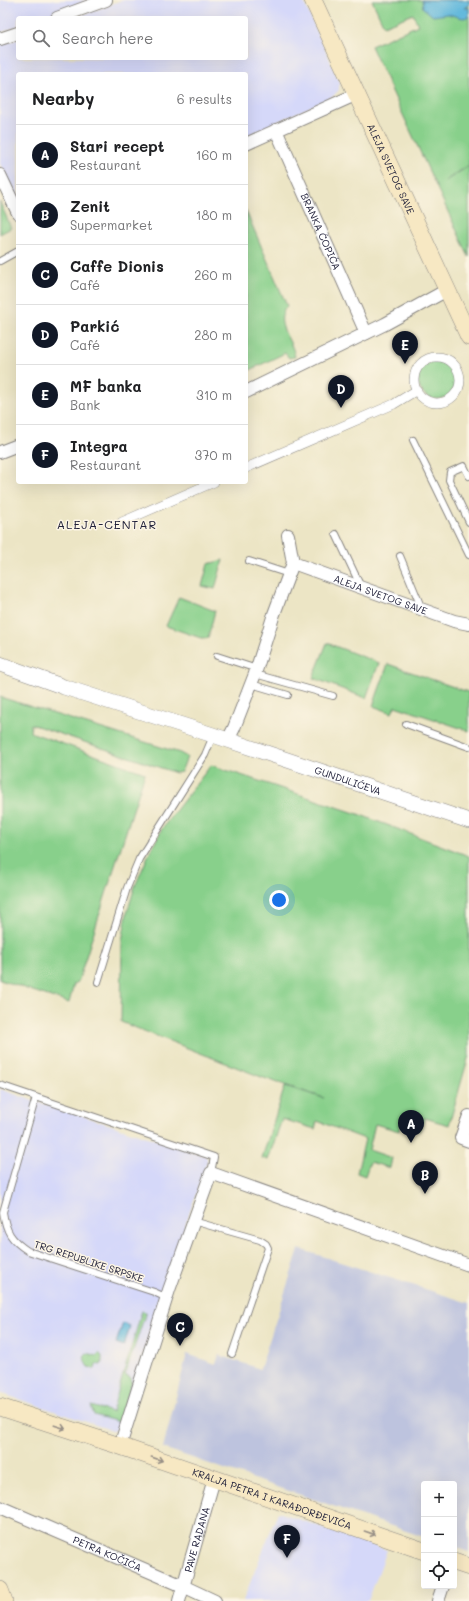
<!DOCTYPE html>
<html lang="en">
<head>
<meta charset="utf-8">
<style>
  body { margin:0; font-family:Mali,sans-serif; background:#f6f6f6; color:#202124 }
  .controls { position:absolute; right:12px; bottom:12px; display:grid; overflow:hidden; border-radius:4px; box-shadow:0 4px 16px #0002 }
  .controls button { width:36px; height:36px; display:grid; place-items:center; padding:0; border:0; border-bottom:1px solid #e0e0e0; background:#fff; color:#202124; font:20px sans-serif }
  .you { position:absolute; left:279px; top:900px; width:14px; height:14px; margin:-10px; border:3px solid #fff; border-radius:50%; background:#1a73e8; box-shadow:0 0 0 6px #1a73e833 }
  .badge { display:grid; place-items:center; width:26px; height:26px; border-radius:50%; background:#111827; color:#fff; font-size:13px; font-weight:700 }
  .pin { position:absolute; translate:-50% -33px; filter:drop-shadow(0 1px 2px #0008) }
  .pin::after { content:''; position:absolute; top:21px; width:14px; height:12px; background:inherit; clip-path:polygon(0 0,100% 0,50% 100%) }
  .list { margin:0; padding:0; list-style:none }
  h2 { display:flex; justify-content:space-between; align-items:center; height:52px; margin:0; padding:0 16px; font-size:17px }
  h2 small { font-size:13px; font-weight:400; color:#757577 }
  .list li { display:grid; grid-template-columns:26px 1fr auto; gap:12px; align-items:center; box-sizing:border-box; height:60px; padding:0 16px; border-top:1px solid #e0e0e0 }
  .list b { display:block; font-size:15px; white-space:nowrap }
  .list p { margin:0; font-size:13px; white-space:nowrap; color:#757577 }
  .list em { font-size:13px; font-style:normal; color:#757577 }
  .icon { flex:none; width:22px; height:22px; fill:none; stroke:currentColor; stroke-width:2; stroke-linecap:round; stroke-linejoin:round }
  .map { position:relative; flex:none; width:469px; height:1601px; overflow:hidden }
  .search { position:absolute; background:#fff; box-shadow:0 4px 16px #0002; left:16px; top:16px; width:232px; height:44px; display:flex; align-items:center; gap:10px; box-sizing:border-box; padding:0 14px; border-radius:4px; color:#757577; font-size:15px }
  .panel { position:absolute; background:#fff; box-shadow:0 4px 16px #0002; left:16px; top:72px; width:232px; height:412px; border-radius:4px }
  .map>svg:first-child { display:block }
  .built { fill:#d5d8f9 }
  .industrial { fill:#bdc3de }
  .green { fill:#88d08b; stroke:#557963 }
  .water { fill:#5fb7dc; stroke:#406c8c }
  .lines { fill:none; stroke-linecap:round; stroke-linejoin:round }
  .service-casing { stroke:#878480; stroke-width:8 }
  .pedestrian-casing { stroke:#878480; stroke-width:10 }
  .minor-casing { stroke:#878480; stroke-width:14 }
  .tertiary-casing { stroke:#878480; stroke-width:16 }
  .secondary-casing { stroke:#878480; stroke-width:18 }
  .service { stroke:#fff; stroke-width:6 }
  .pedestrian { stroke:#fff; stroke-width:9 }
  .minor { stroke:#fff; stroke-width:12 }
  .tertiary { stroke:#fff; stroke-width:15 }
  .secondary { stroke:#f7e8c3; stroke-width:17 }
  .oneway { stroke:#978f86 }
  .labels { text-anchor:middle; stroke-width:3; stroke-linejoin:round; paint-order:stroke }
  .street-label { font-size:10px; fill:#22223b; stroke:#fcf5e5 }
  .quarter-label { font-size:12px; letter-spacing:1px; fill:#22223b; stroke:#fcf5e5 }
</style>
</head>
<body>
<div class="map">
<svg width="469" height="1601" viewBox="0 0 469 1601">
  <rect width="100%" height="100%" fill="#fcf5e5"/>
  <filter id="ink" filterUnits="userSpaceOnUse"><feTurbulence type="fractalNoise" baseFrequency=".025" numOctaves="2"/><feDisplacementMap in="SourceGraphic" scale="8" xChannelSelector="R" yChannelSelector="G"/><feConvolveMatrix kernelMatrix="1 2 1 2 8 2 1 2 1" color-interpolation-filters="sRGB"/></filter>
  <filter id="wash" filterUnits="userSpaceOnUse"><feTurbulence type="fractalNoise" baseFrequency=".012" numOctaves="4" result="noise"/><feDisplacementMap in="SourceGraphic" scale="16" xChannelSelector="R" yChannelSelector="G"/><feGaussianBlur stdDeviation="0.9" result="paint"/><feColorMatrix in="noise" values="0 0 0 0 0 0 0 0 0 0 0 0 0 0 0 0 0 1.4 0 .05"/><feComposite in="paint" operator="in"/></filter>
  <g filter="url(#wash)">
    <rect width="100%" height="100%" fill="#ece5c5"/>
    <!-- built -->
    <path class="built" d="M0,0H89L40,18H18V26L0,33Z
      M122,0H303L339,80V90L332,97L246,136V74H18V202L0,164V45L18,39V58H246V18H74Z
      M0,1089L34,1101L55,1107L206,1156L207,1158V1162L166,1281L135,1381L120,1421L116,1430L114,1431L0,1393Z
      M278,1512L387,1550L368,1601H243Z"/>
    <!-- industrial -->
    <path class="industrial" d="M299,1249L469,1303V1552L454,1547V1484H424V1537L163,1448L187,1354L216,1364L219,1355L260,1369Z"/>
    <!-- green -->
    <path class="green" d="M372,0H469V165L445,181L469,166V257L371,46L418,25L413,14L384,26Z
      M0,202L11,228L0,234Z
      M246,211L287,306C272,324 293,339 295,357L289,358L285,353L246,372Z
      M418 380a19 19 0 1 1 38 0a19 19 0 1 1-38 0Z
      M223,560L215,589L202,586L208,564Z
      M179,597L215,611L208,638H201L166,626Z
      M327,643L379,663L366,698L313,678Z
      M388,664L468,692L469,695V731L395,706L392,713L373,706Z
      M0,697L180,753L187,757L181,772L176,773L31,724L30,732L145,773L111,878L78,982L74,984L69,1003L0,980Z
      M211,765L358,814L469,856V1055L449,1125L425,1118L419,1131L400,1125L399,1131L375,1124L369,1150L392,1158L390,1168L370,1162L365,1176L357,1173L365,1139L317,1121L315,1129L282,1119L268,1160L262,1158L285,1086L324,1098L264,1078L121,1022L122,941L127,913L135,886L148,856L163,827Z
      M142,1311L146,1312L125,1375L131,1378L132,1382L119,1422L94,1415L91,1406L112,1412Z
      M87,1353L96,1356L99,1353L102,1356V1364L100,1365L96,1364L95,1369L88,1367C85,1363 82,1356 87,1353Z"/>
    <!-- water -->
    <path class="water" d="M422,0H469V5L465,8H469V17L463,18L448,14L433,16L423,8Z
      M123,1323L130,1326L124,1346L116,1343Z"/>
  </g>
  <g filter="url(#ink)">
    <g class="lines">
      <defs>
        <path id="service" d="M0,261L18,251
          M413,440L469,555
          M469,476L464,466L450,472L449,480L469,522
          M336,534L361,587
          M400,556L422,609
          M249,561L289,574
          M217,656L257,669
          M255,674L333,696
          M251,684L288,695
          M406,724L469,747
          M98,982L127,888L139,859L205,755L213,736
          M0,1085L214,1157L211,1173
          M36,1097L3,1212C6,1232 11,1240 28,1251L154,1292L167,1298
          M193,1221L260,1240L266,1244L268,1248L232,1354"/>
        <path id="pedestrian" d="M414 380a23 23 0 1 1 46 0a23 23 0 1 1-46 0Z
          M246,468L394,404L417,390
          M122,522L214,482"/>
        <g id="minor">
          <path d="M57,18L106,0"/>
          <path d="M0,39L18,33"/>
          <path id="s1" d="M276,130L366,333"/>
          <path d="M246,144L357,94"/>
          <path d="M0,175L18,213"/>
          <path d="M246,392L385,324L447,290"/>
          <path d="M0,452L18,445"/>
          <path id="s2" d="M293,563L454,621L469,624"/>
          <path d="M228,740L234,728L255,674L274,614L293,563L288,535"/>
          <path d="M469,1116L461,1138L469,1141"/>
          <path d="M120,1446L169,1290L211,1173L469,1265"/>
          <path id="s3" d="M0,1507L183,1586L215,1601"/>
          <path id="s4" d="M179,1601L214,1479"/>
          <path d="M438,1601L443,1586"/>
        </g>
        <g id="tertiary">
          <path id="s5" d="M0,664L64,687L213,735L469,821"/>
        </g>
        <g id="secondary">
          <path id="s6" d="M313,0L469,337"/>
          <path id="s7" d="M0,1407L120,1446L424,1551"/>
          <path d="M454,1562L469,1567"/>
          <path d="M0,1590L4,1601"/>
        </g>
      </defs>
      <!-- service casing -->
      <use href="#service" class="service-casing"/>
      <!-- pedestrian casing -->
      <use href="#pedestrian" class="pedestrian-casing"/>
      <!-- minor casing -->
      <use href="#minor" class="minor-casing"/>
      <!-- tertiary casing -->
      <use href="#tertiary" class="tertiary-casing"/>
      <!-- secondary casing -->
      <use href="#secondary" class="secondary-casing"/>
      <!-- service -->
      <use href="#service" class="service"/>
      <!-- pedestrian -->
      <use href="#pedestrian" class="pedestrian"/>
      <!-- minor -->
      <use href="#minor" class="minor"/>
      <!-- tertiary -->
      <use href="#tertiary" class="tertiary"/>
      <!-- secondary -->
      <use href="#secondary" class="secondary"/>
    </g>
    <!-- one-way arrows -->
    <defs><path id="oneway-shaft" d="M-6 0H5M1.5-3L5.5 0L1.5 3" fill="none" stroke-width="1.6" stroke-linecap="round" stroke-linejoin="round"/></defs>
    <g class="oneway">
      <use href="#oneway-shaft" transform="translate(60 1427) rotate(18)"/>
      <use href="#oneway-shaft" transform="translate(157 1459) rotate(19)"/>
      <use href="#oneway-shaft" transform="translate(370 1533) rotate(19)"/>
    </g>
  </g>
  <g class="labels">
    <!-- street labels -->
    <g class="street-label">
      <text dy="4" stroke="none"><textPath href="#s6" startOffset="186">ALEJA SVETOG SAVE</textPath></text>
      <text dy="4" stroke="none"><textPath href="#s1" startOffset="111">BRANKA ĆOPIĆA</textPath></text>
      <text dy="4" stroke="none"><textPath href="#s2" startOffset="93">ALEJA SVETOG SAVE</textPath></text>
      <text dy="4" stroke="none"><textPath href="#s5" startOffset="367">GUNDULIĆEVA</textPath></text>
      <text transform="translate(89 1261) rotate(18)" y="4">TRG REPUBLIKE SRPSKE</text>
      <text dy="4" stroke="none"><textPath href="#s7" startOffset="287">KRALJA PETRA I KARAĐORĐEVIĆA</textPath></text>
      <text dy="4" stroke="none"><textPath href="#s4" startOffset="64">PAVE RADANA</textPath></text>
      <text dy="4" stroke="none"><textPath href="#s3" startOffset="117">PETRA KOČIĆA</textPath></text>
    </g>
    <!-- quarter labels -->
    <g class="quarter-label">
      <text x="107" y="529">ALEJA-CENTAR</text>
    </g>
  </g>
</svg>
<div class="controls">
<button>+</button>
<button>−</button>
<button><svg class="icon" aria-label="locate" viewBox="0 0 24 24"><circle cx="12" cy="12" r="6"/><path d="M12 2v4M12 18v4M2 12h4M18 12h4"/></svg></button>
</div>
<div class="you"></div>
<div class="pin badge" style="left:411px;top:1143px">A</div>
<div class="pin badge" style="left:425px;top:1194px">B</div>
<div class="pin badge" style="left:180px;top:1346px">C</div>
<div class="pin badge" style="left:341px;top:408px">D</div>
<div class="pin badge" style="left:405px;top:364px">E</div>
<div class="pin badge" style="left:287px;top:1558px">F</div>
<div class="search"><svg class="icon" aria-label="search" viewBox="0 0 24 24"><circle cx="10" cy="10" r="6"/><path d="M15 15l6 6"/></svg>Search here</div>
<section class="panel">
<h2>Nearby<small>6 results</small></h2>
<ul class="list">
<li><span class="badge">A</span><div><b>Stari recept</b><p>Restaurant</p></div><em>160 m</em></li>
<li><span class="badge">B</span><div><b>Zenit</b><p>Supermarket</p></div><em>180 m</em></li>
<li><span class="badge">C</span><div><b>Caffe Dionis</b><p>Café</p></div><em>260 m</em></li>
<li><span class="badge">D</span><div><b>Parkić</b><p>Café</p></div><em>280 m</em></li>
<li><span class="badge">E</span><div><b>MF banka</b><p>Bank</p></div><em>310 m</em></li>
<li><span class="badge">F</span><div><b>Integra</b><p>Restaurant</p></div><em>370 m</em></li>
</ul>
</section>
</div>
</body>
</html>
